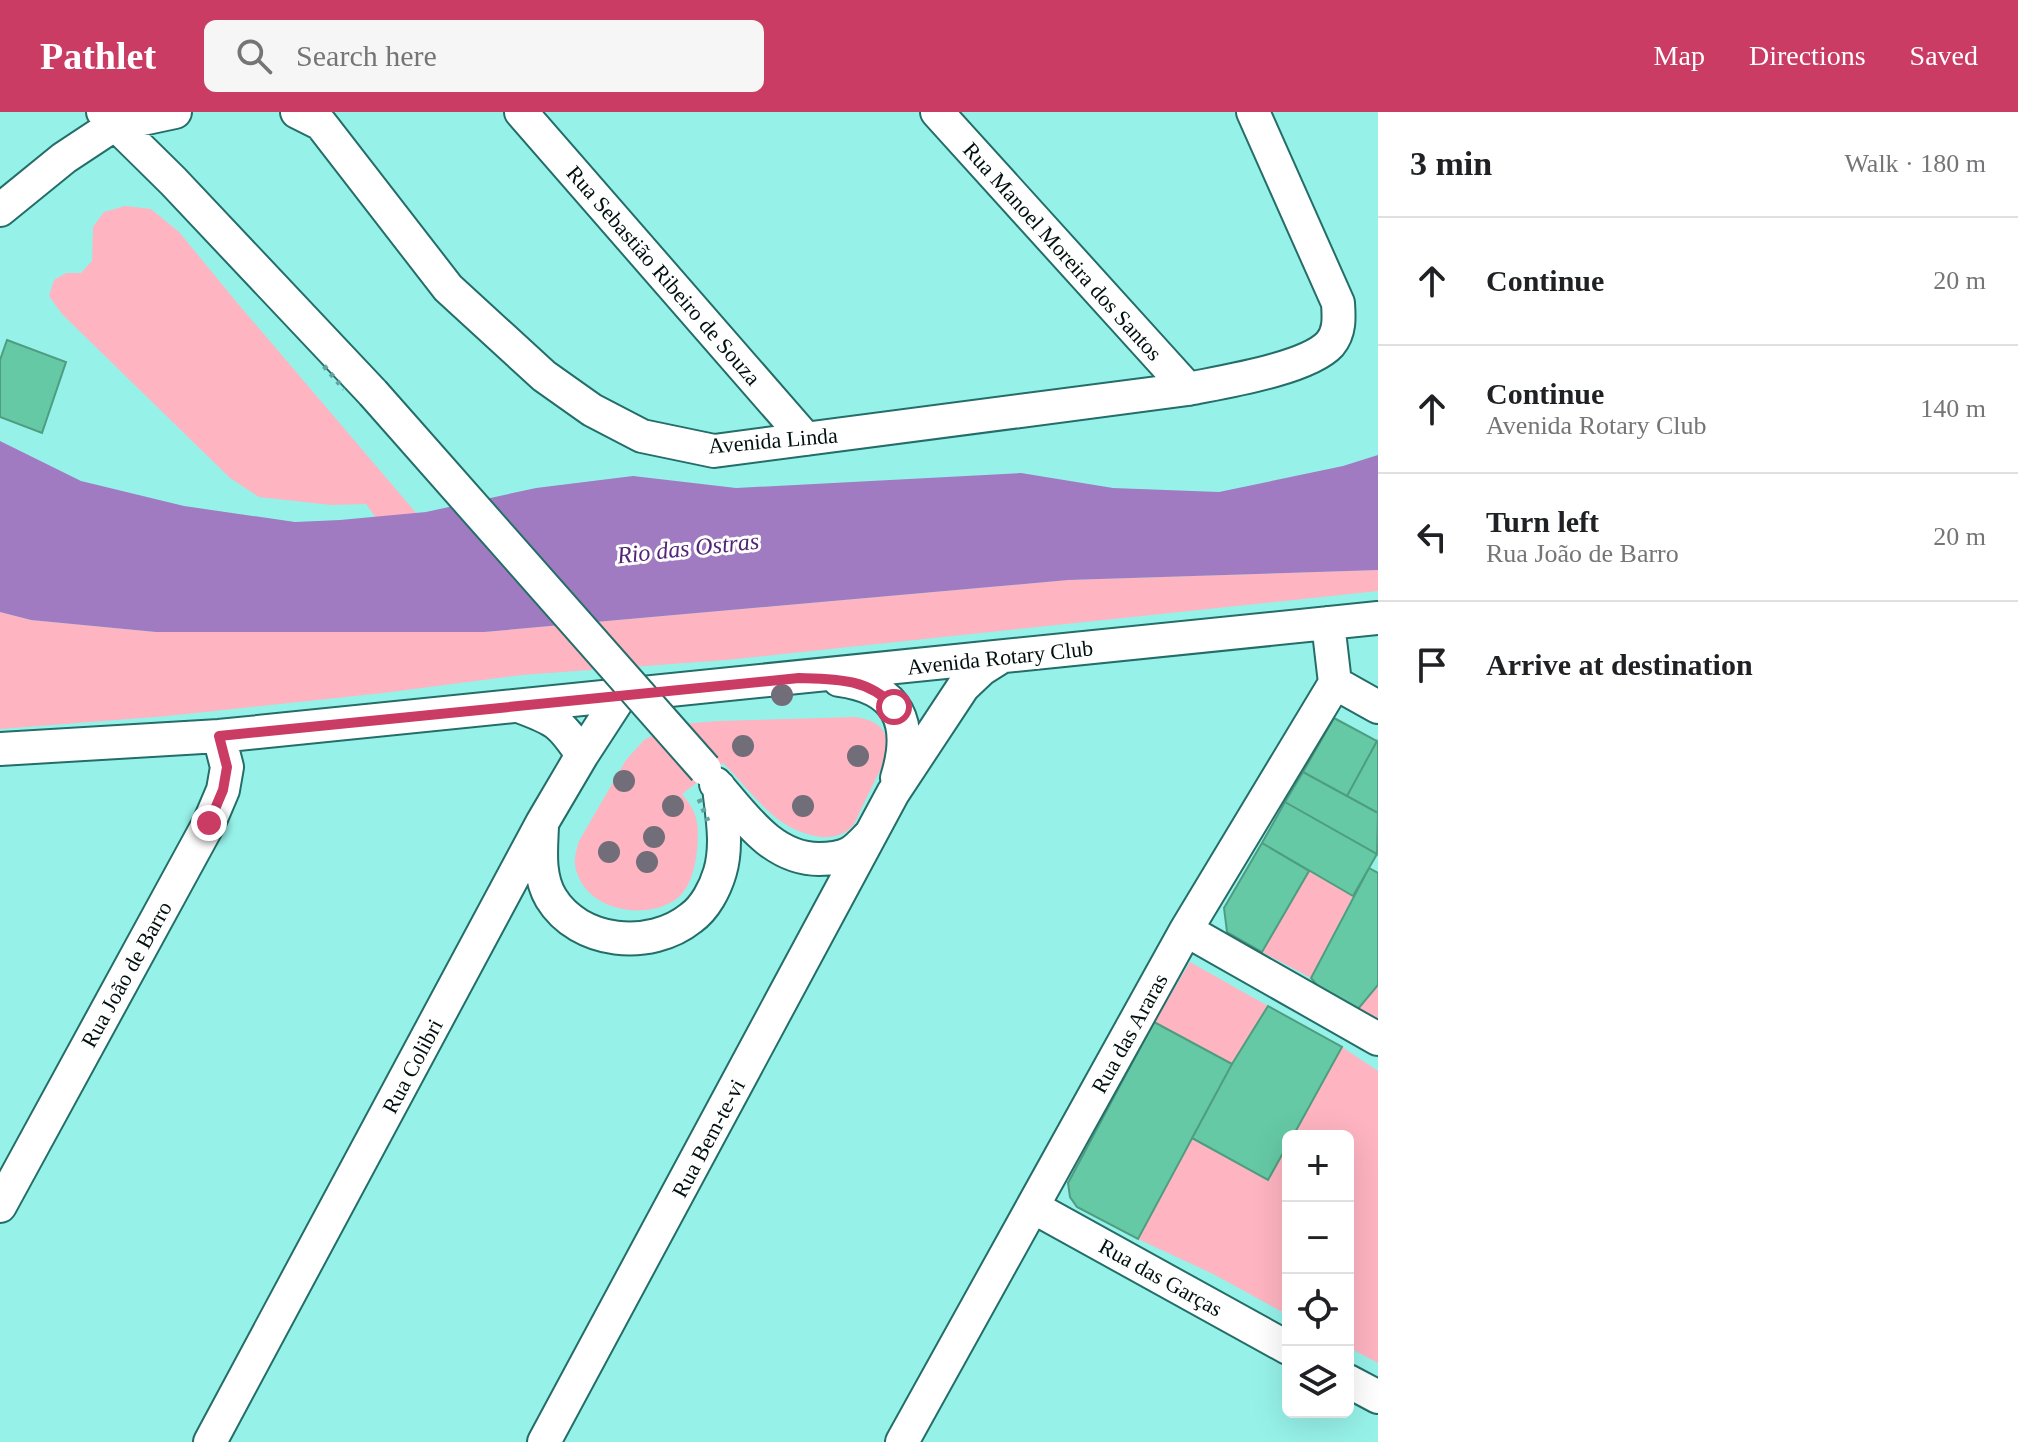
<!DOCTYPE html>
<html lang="en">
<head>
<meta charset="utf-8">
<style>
  body { margin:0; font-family:Georgia,serif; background:#f6f6f6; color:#202124 }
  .controls { position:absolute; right:24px; bottom:24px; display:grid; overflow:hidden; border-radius:12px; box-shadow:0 8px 32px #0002 }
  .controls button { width:72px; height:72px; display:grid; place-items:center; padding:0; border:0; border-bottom:2px solid #e0e0e0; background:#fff; color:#202124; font:40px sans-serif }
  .stop { position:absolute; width:24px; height:24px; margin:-18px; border:6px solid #cb3c65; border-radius:50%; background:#fff }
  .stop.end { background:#cb3c65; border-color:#fff; box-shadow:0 2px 8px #0008 }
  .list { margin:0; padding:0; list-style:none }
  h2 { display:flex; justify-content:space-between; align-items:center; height:104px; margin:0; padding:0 32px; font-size:34px }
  h2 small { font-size:26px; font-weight:400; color:#757577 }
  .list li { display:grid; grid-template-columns:52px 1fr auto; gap:24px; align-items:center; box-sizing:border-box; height:128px; padding:0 32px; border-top:2px solid #e0e0e0 }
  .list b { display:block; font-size:30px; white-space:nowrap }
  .list p { margin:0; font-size:26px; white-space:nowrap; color:#757577 }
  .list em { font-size:26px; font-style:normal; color:#757577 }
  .icon { flex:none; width:44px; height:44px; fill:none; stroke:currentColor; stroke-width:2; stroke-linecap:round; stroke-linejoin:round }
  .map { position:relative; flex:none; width:1378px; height:1330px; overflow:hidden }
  header { display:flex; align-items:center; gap:48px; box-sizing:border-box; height:112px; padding:0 40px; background:#cb3c65; color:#fff }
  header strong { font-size:38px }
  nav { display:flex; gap:44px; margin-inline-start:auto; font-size:28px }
  .search { width:560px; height:72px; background:#f6f6f6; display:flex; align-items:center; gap:20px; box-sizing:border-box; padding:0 28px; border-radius:12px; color:#757577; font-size:30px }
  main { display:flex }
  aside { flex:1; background:#fff }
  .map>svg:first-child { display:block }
  .green { fill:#feb4c1 }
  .water { fill:#a07bc1 }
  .building { fill:#65c9a5; stroke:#4e9d80; stroke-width:2 }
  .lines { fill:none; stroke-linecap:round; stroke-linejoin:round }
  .minor-casing { stroke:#246d68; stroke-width:36 }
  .minor { stroke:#fff; stroke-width:32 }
  .minor-bridge-casing { stroke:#246d68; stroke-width:36; stroke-linecap:butt }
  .path-bridge { stroke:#62a49e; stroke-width:5; stroke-dasharray:4 6; stroke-linecap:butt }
  .minor-bridge { stroke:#fff; stroke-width:32 }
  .tree { fill:#716e7a }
  .route { stroke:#cb3c65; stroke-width:10 }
  .labels { text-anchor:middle; stroke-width:6; stroke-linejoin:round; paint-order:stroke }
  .street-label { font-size:22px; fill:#00100e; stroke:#fff }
  .water-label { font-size:24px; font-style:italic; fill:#542478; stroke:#fff }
</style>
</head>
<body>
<header>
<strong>Pathlet</strong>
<div class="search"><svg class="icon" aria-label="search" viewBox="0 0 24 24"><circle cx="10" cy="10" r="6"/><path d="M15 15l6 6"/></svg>Search here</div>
<nav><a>Map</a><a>Directions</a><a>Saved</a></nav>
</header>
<main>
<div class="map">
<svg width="1378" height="1330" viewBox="0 0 1378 1330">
  <rect width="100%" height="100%" fill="#96f2e9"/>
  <!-- green -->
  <path class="green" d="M125,94L151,97L179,120L239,193L417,402L379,410L366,392L331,393L259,385L230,366L62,202L49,184L54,168L66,161H81L92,149L93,115L104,100Z
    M1378,458V479L726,548L522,563L383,581L167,604L0,617V500L31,508L156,520H484L1068,468Z
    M854,605C879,608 890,618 887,644C880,659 872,674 865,689C861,696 858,705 854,712C846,723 833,726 821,725C774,719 753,680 723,651L682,682C699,702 699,714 697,739C695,756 690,778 675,788C642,810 582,797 575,753C574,744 577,737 579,729L626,648L644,628L659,620L681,612L718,609Z
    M1309,759L1353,784L1311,866L1262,840Z
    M1190,850L1268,894L1232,952L1154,910Z
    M1378,873V918L1348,909Z
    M1342,935L1378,959V1251L1348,1235V1024H1293Z
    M1192,1026L1268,1068L1288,1032V1203L1213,1162L1138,1127Z"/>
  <!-- water -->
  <path class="water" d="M0,329L81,369L184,394L295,410L340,408L426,400L536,376L633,364L736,376L1021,361L1113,376L1219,380L1343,354L1378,343V458L1068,468L484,520H156L31,508L0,500Z"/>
  <!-- building -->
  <path class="building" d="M7,228L66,250L42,321L0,305V248Z
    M1334,606L1377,629L1347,684L1303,660Z
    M1377,629L1378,630V701L1347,684Z
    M1303,660L1378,701L1377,742L1285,690Z
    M1285,690L1377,742L1353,784L1262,731Z
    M1262,731L1309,759L1262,840L1227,820L1224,796Z
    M1369,756L1378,761V873L1348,909L1311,866Z
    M1268,894L1342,935L1293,1024H1288V1032L1268,1068L1192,1026L1232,952Z
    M1154,910L1232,952L1138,1127L1077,1095L1070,1085L1068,1071Z"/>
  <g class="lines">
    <defs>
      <path id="minor" d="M103,0L173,69L373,281
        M297,0L321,12L448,176L544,264L592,298L642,324L714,339L1188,277C1222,270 1307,257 1330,232C1340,220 1339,206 1338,191L1253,0
        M521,0L806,327
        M937,0L1188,277
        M0,98L64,46L114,13L175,0
        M839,568C899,576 914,611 897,666
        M1335,571L1378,595
        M521,595C556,608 561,611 582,643
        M0,637L219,624L1378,506
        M716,672C744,704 772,747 819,747C830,747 840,746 850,741C857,737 863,730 869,724
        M542,714C541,738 538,764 551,786C579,832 650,839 691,806C705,796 715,777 720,760C728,733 722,703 719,675
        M1186,818L1378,927
        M0,1094L209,711L223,678L227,655L219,624
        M1033,1095L1288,1236
        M1348,1269L1378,1285
        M210,1330L542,711L582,643L621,583
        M544,1330L893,681L963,575L982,557L1001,545
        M902,1330L1186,818L1335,571L1328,511"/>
    </defs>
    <!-- minor casing -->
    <use href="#minor" class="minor-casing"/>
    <!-- minor -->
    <use href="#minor" class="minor"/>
    <defs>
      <path id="minor-bridge" d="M373,281L705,657"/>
    </defs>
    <!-- minor-bridge casing -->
    <use href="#minor-bridge" class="minor-bridge-casing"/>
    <!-- path-bridge -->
    <path class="path-bridge" d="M324,254L344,277
      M699,687L708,709"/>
    <!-- minor-bridge -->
    <use href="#minor-bridge" class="minor-bridge"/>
  </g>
  <!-- trees -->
  <g class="tree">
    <circle cx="782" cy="583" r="11"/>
    <circle cx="743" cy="634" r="11"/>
    <circle cx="858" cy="644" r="11"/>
    <circle cx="624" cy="669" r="11"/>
    <circle cx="673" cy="694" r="11"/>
    <circle cx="803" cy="694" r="11"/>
    <circle cx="654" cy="725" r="11"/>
    <circle cx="609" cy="740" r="11"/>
    <circle cx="647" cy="750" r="11"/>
  </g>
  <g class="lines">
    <!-- route -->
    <path class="route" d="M209,711L223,678L227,655L219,624L799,566C834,567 869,566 894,595"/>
  </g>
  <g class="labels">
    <!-- street labels -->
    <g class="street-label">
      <text transform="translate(1063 139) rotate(48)" y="8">Rua Manoel Moreira dos Santos</text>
      <text transform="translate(664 163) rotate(49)" y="8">Rua Sebastião Ribeiro de Souza</text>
      <text transform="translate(773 328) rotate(-5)" y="8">Avenida Linda</text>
      <text transform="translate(1000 545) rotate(-6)" y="8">Avenida Rotary Club</text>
      <text transform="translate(126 862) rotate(-61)" y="8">Rua João de Barro</text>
      <text transform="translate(1129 921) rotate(-61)" y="8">Rua das Araras</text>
      <text transform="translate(412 954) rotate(-62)" y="8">Rua Colibri</text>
      <text transform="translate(708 1026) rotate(-62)" y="8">Rua Bem-te-vi</text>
      <text transform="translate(1161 1165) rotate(29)" y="8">Rua das Garças</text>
    </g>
    <!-- water labels -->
    <g class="water-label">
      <text transform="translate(688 436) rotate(-6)" y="8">Rio das Ostras</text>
    </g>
  </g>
</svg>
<div class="controls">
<button>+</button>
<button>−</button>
<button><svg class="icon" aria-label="locate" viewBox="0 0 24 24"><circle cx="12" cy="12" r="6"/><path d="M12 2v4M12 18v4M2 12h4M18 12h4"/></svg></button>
<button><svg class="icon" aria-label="layers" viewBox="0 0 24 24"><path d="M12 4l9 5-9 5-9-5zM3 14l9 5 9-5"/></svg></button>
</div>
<div class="stop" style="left:894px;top:595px"></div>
<div class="stop end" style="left:209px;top:711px"></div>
</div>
<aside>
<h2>3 min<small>Walk · 180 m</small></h2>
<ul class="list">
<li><svg class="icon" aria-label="ahead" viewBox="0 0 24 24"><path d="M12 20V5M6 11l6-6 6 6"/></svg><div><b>Continue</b></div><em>20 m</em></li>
<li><svg class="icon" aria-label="ahead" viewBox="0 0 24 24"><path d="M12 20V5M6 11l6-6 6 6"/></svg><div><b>Continue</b><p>Avenida Rotary Club</p></div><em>140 m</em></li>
<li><svg class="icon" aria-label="left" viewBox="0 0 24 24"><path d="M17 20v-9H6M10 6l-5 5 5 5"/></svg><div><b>Turn left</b><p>Rua João de Barro</p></div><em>20 m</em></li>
<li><svg class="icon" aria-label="arrive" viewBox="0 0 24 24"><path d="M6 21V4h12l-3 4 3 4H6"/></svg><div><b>Arrive at destination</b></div></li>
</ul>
</aside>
</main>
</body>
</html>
